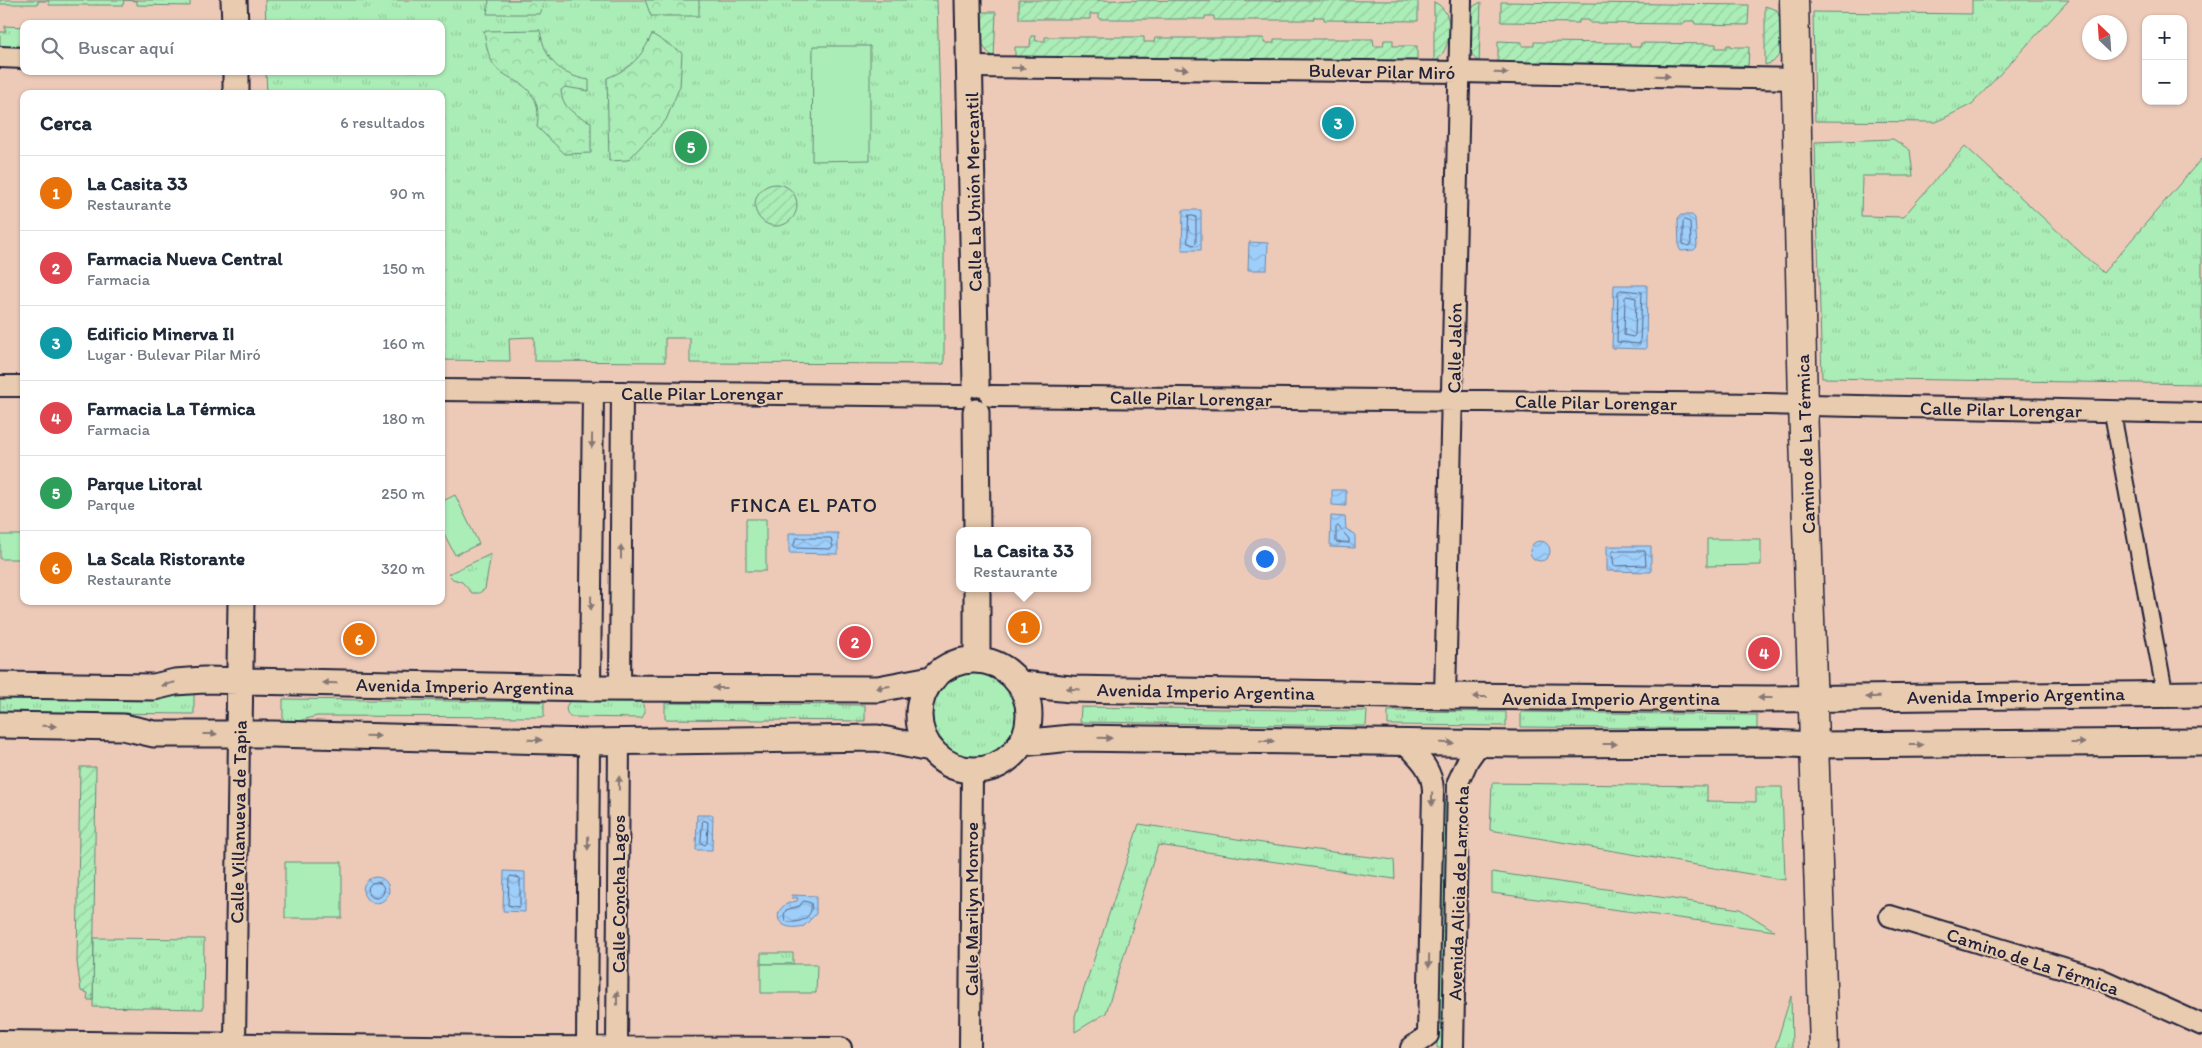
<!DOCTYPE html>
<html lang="es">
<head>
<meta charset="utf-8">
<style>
  body { margin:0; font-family:Itim,sans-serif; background:#f6f6f7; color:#1f2937 }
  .controls { position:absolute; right:15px; top:15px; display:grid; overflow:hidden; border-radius:10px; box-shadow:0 1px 4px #0004 }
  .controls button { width:45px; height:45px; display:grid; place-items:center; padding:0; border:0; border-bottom:1px solid #e0e1e3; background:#fff; color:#1f2937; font:25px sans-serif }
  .compass { position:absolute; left:2082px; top:15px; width:45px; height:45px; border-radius:50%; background:#fff; box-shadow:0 1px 4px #0004; rotate:335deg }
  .you { position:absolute; left:1264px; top:558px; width:18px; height:18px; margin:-12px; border:4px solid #fff; border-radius:50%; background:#1a73e8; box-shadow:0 0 0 8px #1a73e833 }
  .badge { display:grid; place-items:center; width:32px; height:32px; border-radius:50%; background:#db2777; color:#fff; font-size:16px; font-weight:700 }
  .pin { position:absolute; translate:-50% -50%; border:2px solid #fff; box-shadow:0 1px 5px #0006 }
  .popup { position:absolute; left:956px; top:527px; width:135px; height:65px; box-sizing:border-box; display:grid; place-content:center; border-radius:10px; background:#fff; filter:drop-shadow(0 1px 4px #0005); font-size:16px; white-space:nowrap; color:#747a83 }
  .popup b { font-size:19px; color:#1f2937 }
  .popup::after { content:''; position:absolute; left:50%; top:100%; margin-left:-10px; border:10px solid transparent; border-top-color:#fff }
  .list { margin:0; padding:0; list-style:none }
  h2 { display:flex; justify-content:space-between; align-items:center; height:65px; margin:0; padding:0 20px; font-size:21px }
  h2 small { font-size:16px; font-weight:400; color:#747a83 }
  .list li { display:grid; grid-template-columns:32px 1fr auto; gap:15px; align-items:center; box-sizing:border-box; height:75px; padding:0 20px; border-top:1px solid #e0e1e3 }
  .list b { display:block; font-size:19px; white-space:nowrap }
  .list p { margin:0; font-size:16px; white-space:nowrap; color:#747a83 }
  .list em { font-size:16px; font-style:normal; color:#747a83 }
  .icon { flex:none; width:28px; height:28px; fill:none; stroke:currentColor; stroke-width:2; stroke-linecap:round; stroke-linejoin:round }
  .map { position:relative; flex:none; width:2202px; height:1048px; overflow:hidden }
  .search { position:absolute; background:#fff; box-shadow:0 1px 4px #0004; left:20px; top:20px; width:425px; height:55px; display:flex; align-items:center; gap:12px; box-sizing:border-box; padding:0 18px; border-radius:10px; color:#747a83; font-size:19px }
  .panel { position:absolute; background:#fff; box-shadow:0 1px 4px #0004; left:20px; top:90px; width:425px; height:515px; border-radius:10px }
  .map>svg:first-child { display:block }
  .grass { fill:url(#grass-tufts); stroke:#668879 }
  .forest { fill:url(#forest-crowns); stroke:#668879 }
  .garden { fill:url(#garden-furrows); stroke:#668879 }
  .pitch { fill:#abedb7; stroke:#668879 }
  .water { fill:url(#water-waves); stroke:#6c89ae }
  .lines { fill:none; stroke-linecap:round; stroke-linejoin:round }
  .shore { stroke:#546787; stroke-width:1 }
  .pedestrian-casing { stroke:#22223b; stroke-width:19 }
  .minor-casing { stroke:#22223b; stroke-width:24 }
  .tertiary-casing { stroke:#22223b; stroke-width:29 }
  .secondary-casing { stroke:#22223b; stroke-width:31 }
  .pedestrian { stroke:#e9ccb0; stroke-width:15 }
  .minor { stroke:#e9ccb0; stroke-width:20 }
  .tertiary { stroke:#e9ccb0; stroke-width:25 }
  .secondary { stroke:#e9ccb0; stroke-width:28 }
  .oneway { fill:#867776 }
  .labels { text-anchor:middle; stroke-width:4; stroke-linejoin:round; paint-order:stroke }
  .street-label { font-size:19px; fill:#22223b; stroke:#e9ccb0 }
  .neighbourhood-label { font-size:20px; letter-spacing:1px; fill:#22223b; stroke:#e9ccb0 }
</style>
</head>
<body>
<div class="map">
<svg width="2202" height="1048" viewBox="0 0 2202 1048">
  <defs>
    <pattern id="grass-tufts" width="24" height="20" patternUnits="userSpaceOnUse" patternTransform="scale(1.25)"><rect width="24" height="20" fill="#abedb7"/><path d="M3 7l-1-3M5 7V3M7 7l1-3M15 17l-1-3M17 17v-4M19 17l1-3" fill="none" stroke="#93cb9e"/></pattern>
    <pattern id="forest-crowns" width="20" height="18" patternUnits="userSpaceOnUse" patternTransform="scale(1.25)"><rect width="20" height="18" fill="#abedb7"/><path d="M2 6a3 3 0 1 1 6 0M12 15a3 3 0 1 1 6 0" fill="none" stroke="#93cb9e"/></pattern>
    <pattern id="garden-furrows" width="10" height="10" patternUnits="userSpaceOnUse" patternTransform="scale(1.25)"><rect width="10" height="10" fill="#abedb7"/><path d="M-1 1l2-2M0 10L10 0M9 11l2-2" fill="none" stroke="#93cb9e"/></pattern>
    <pattern id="water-waves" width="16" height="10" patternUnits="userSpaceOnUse" patternTransform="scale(1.25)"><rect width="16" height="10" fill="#9ecefa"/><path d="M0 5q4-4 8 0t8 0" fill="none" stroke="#88b1d7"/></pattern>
  </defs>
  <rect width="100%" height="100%" fill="#edcab8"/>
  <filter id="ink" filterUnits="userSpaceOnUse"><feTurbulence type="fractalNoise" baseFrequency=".02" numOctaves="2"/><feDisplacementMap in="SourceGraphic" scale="10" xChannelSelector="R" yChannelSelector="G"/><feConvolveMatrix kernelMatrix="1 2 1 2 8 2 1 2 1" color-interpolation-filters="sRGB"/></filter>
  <g filter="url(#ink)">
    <!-- grass -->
    <path class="grass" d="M0,0H190V6L137,5V1L124,0L123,5H49V1H38V4H0Z
      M265,0H937L944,243V364L690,363V338H665V362L534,361V337L509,338L510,361L441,360V94H267L266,71H441V24H266Z
      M1972,0H2069L1972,104L1936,122L1815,121L1813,12L1972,14Z
      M5,26L24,27V47H0V32H5Z
      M1893,139L1910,150L1913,176H1862L1861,216L1903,217L1965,146L2103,273L2202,158V384L1822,378L1815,142Z
      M491,554L485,589L479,593H472L462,582L453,579L448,574Z
      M930 715a43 43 0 1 1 86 0a43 43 0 1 1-86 0Z
      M194,691V714L0,712V696Z
      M283,699L544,702V717L317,716L294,722H283Z
      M570,701L642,702L645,712L642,718L570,717C565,711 565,707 570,701Z
      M665,703L865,705V721L665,719Z
      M1081,707L1367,711L1366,726L1080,722Z
      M1388,711L1506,712V726L1388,725Z
      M1521,712L1757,715V729L1521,727Z
      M1492,783L1707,786V801L1756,802V787H1782L1785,880L1490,830Z
      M1442,801H1449L1444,1048H1437Z
      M1139,824L1263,843L1394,860L1395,879L1158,845L1106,1013L1075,1032V1016Z
      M1492,872L1740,909L1775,931L1492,893Z
      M94,938L204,939L203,1009L93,1007Z
      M761,953H793V964H761Z
      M1791,996L1792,1048H1775Z"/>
    <!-- forest -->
    <path class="forest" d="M489,0H545L539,14H487Z
      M645,0H699V16H651Z
      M540,30C545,60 559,75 589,80V91L565,87L561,90C562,108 575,115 591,122V153L565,154L537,127C541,100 532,89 509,77C504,74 497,70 494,65C487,55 486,42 484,31Z
      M652,34L682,53L680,86L666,120L628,160L609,161L607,78C630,69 642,57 652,34Z"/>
    <!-- garden -->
    <path class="garden" d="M1019,0L1418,1V21L1324,20V17H1314L1313,20H1214V16H1205V19H1099V14H1090V19H1019Z
      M1434,2C1457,12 1452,51 1434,62Z
      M1481,2L1479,63L1473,56L1469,48V14L1474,6Z
      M1501,2L1749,5L1748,25L1695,24L1694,21H1685L1684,24L1590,23L1589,20H1579V23L1501,22Z
      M1765,6L1777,10L1780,19L1781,53L1773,62L1765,65Z
      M980,12H996L994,57C978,48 980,29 980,12Z
      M1031,36H1035L1036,41H1045V37H1144V42H1154L1155,38H1264V43H1274V39H1373L1374,46H1383L1384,40H1393V46H1417V62L1015,58V47H1030Z
      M1498,41L1522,42V46H1534V42L1630,43V47H1640L1641,43L1716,44V48H1726L1727,45H1731V47H1749L1748,66L1498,62Z
      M755 205a21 21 0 1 1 42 0a21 21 0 1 1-42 0Z
      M80,767H96L93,1000H87L88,993L81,991L77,962Z"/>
    <!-- pitch -->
    <path class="pitch" d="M813,46H870V160L812,161Z
      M455,495L479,544L455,555L441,528V502Z
      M746,519H766V571H746Z
      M0,535H24V559H0Z
      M1707,539H1761V565L1707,566Z
      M285,862H342V918H285Z
      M761,964H817L816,993H761Z"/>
    <!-- water -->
    <path class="water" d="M1183,210H1201V250H1182Z
      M1681,215H1692L1695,218L1697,247L1694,250L1681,251L1679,248L1678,218Z
      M1249,242L1268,243L1267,270H1248Z
      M1614,285H1647L1646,349L1612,348Z
      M1332,490H1346V506L1332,505Z
      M1331,516L1345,517L1346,529L1355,534V548L1330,547Z
      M789,533H838V554L789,553Z
      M1530 551a10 10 0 1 1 20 0a10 10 0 1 1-20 0Z
      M1607,546H1651V572L1607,571Z
      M697,815H713L712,850H696Z
      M504,871L525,872V912L503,911Z
      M363 890a13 13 0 1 1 26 0a13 13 0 1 1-26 0Z
      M791,895L816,896V914L804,926C772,934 770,904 797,901L798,898H792Z"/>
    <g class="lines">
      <!-- shore -->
      <path class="shore" d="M1189,215L1196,217V243L1194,245L1188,243Z
        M1685,220L1690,222L1691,243L1689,246L1683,244V222Z
        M1621,290L1642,292L1640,344L1617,342L1618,292Z
        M1627,296L1636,298L1635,335L1633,337L1624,335L1625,298Z
        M1338,526L1349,539V543L1336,542V528Z
        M796,538H831L833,547L831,549L796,548L794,546Z
        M1614,551H1645L1646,565L1614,566L1612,553Z
        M703,820L708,822L707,843L705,845L701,843Z
        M511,876L520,878V905L518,907L508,905L509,879Z
        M368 890a8 8 0 1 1 16 0a8 8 0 1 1-16 0Z
        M804,901L811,903C814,918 798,925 785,921L784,915L786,910L799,906Z"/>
      <defs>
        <path id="pedestrian" d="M2112,411L2165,694"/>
        <path id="minor" d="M0,57L24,58
          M969,67L1461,72L1795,79
          M0,386H24
          M441,390L962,396
          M991,396L1765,404L2202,413
          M590,688L593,392
          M620,688L622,392
          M1445,696L1461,0
          M1404,742C1419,758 1432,768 1433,790L1428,1035L1411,1048
          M1890,916L2100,979L2202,1025
          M0,1041L512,1047L841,1048
          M235,1043L239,734
          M587,1046L589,742
          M617,1046L619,741
          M970,1048L972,770
          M1453,1048L1458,782L1468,760L1480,743"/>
        <path id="tertiary" d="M234,0L235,24
          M968,0L976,384
          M236,71V94
          M976,412L977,531
          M977,659V588
          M919 715a55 55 0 1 1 110 0a55 55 0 1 1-110 0Z
          M1021,684L1071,689L1445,696L1768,699L2202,694
          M0,685L154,687L175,682L204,680L590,688L878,689L931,679
          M0,725L123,727L154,734H273L589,742L877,738L930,749
          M239,734L241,601
          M1021,743L1071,738L1515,744L1769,743L1814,745L2202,742"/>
        <path id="secondary" d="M1794,0L1803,404L1824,1048"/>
      </defs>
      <!-- pedestrian casing -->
      <use href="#pedestrian" class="pedestrian-casing"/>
      <!-- minor casing -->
      <use href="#minor" class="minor-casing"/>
      <!-- tertiary casing -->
      <use href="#tertiary" class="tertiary-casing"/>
      <!-- secondary casing -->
      <use href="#secondary" class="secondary-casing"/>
      <!-- pedestrian -->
      <use href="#pedestrian" class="pedestrian"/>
      <!-- minor -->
      <use href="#minor" class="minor"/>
      <!-- tertiary -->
      <use href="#tertiary" class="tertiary"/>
      <!-- secondary -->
      <use href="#secondary" class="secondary"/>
    </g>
    <!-- one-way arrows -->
    <defs><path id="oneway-solid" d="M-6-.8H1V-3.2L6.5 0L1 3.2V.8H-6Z" transform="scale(1.25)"/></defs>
    <g class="oneway">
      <use href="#oneway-solid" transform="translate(1018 68) rotate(1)"/>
      <use href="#oneway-solid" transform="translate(1181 69) rotate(1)"/>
      <use href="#oneway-solid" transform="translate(1501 73) rotate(1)"/>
      <use href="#oneway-solid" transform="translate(1663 76) rotate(1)"/>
      <use href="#oneway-solid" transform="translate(592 441) rotate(91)"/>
      <use href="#oneway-solid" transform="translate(621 552) rotate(-90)"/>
      <use href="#oneway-solid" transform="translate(591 603) rotate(91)"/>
      <use href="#oneway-solid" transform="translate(330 683) rotate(-179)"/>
      <use href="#oneway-solid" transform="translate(168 684) rotate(167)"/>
      <use href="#oneway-solid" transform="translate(883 687) rotate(172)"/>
      <use href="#oneway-solid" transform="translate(720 688) rotate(-180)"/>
      <use href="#oneway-solid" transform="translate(1073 689) rotate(-177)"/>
      <use href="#oneway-solid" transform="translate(1480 697) rotate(-180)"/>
      <use href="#oneway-solid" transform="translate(1873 697) rotate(179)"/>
      <use href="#oneway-solid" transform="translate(1765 698) rotate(180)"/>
      <use href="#oneway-solid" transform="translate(49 726) rotate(1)"/>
      <use href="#oneway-solid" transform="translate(210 734)"/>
      <use href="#oneway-solid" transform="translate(373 736) rotate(1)"/>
      <use href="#oneway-solid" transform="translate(1105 738) rotate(1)"/>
      <use href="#oneway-solid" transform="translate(535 740) rotate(1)"/>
      <use href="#oneway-solid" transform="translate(1267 741) rotate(1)"/>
      <use href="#oneway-solid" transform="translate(1447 743) rotate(1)"/>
      <use href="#oneway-solid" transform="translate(2078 743)"/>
      <use href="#oneway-solid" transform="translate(1610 744)"/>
      <use href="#oneway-solid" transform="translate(1916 745)"/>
      <use href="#oneway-solid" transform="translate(619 783) rotate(-89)"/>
      <use href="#oneway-solid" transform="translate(1432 799) rotate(91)"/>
      <use href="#oneway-solid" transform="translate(588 843) rotate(91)"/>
      <use href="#oneway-solid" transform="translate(1429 961) rotate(91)"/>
      <use href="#oneway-solid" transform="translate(617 998) rotate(-90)"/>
    </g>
  </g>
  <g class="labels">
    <!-- street labels -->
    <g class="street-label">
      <text transform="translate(1382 71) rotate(1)" y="7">Bulevar Pilar Miró</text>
      <text transform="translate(973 192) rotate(-91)" y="7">Calle La Unión Mercantil</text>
      <text transform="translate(1454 348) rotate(-89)" y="7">Calle Jalón</text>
      <text x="702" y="400">Calle Pilar Lorengar</text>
      <text transform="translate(1191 398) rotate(1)" y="7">Calle Pilar Lorengar</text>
      <text transform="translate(1596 402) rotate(1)" y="7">Calle Pilar Lorengar</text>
      <text transform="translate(2001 409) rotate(1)" y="7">Calle Pilar Lorengar</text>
      <text transform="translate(1805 444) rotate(-92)" y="7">Camino de La Térmica</text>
      <text transform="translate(465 686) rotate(1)" y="7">Avenida Imperio Argentina</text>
      <text transform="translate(1206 691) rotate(1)" y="7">Avenida Imperio Argentina</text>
      <text transform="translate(2016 695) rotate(-1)" y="7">Avenida Imperio Argentina</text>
      <text x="1611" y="705">Avenida Imperio Argentina</text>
      <text transform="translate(238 822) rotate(-89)" y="7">Calle Villanueva de Tapia</text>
      <text transform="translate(1458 893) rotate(-88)" y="7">Avenida Alicia de Larrocha</text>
      <text transform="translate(618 894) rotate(-90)" y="7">Calle Concha Lagos</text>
      <text transform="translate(971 909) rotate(-90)" y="7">Calle Marilyn Monroe</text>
      <text transform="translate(2033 961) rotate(18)" y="7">Camino de La Térmica</text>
    </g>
    <!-- neighbourhood labels -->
    <g class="neighbourhood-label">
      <text x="804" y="512">FINCA EL PATO</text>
    </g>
  </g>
</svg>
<div class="controls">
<button>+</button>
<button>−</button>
</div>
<svg class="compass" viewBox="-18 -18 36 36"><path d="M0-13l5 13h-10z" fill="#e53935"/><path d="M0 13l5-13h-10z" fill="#747a83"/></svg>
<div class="you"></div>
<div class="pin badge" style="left:1024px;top:627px;background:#e8710a">1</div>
<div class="popup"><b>La Casita 33</b>Restaurante</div>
<div class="pin badge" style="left:855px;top:642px;background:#e0444e">2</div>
<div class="pin badge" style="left:1338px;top:123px;background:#0f9aa8">3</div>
<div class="pin badge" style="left:1764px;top:653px;background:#e0444e">4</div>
<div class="pin badge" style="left:691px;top:147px;background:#2e9e5b">5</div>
<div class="pin badge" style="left:359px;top:639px;background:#e8710a">6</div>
<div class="search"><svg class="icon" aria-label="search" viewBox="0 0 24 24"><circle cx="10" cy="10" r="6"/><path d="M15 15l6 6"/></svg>Buscar aquí</div>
<section class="panel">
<h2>Cerca<small>6 resultados</small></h2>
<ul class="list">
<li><span class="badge" style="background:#e8710a">1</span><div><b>La Casita 33</b><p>Restaurante</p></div><em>90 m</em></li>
<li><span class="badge" style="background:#e0444e">2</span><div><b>Farmacia Nueva Central</b><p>Farmacia</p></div><em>150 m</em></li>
<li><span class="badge" style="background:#0f9aa8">3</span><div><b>Edificio Minerva II</b><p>Lugar · Bulevar Pilar Miró</p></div><em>160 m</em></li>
<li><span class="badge" style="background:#e0444e">4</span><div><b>Farmacia La Térmica</b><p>Farmacia</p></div><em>180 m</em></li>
<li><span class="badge" style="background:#2e9e5b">5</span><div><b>Parque Litoral</b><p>Parque</p></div><em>250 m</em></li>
<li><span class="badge" style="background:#e8710a">6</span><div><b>La Scala Ristorante</b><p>Restaurante</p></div><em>320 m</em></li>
</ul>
</section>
</div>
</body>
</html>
